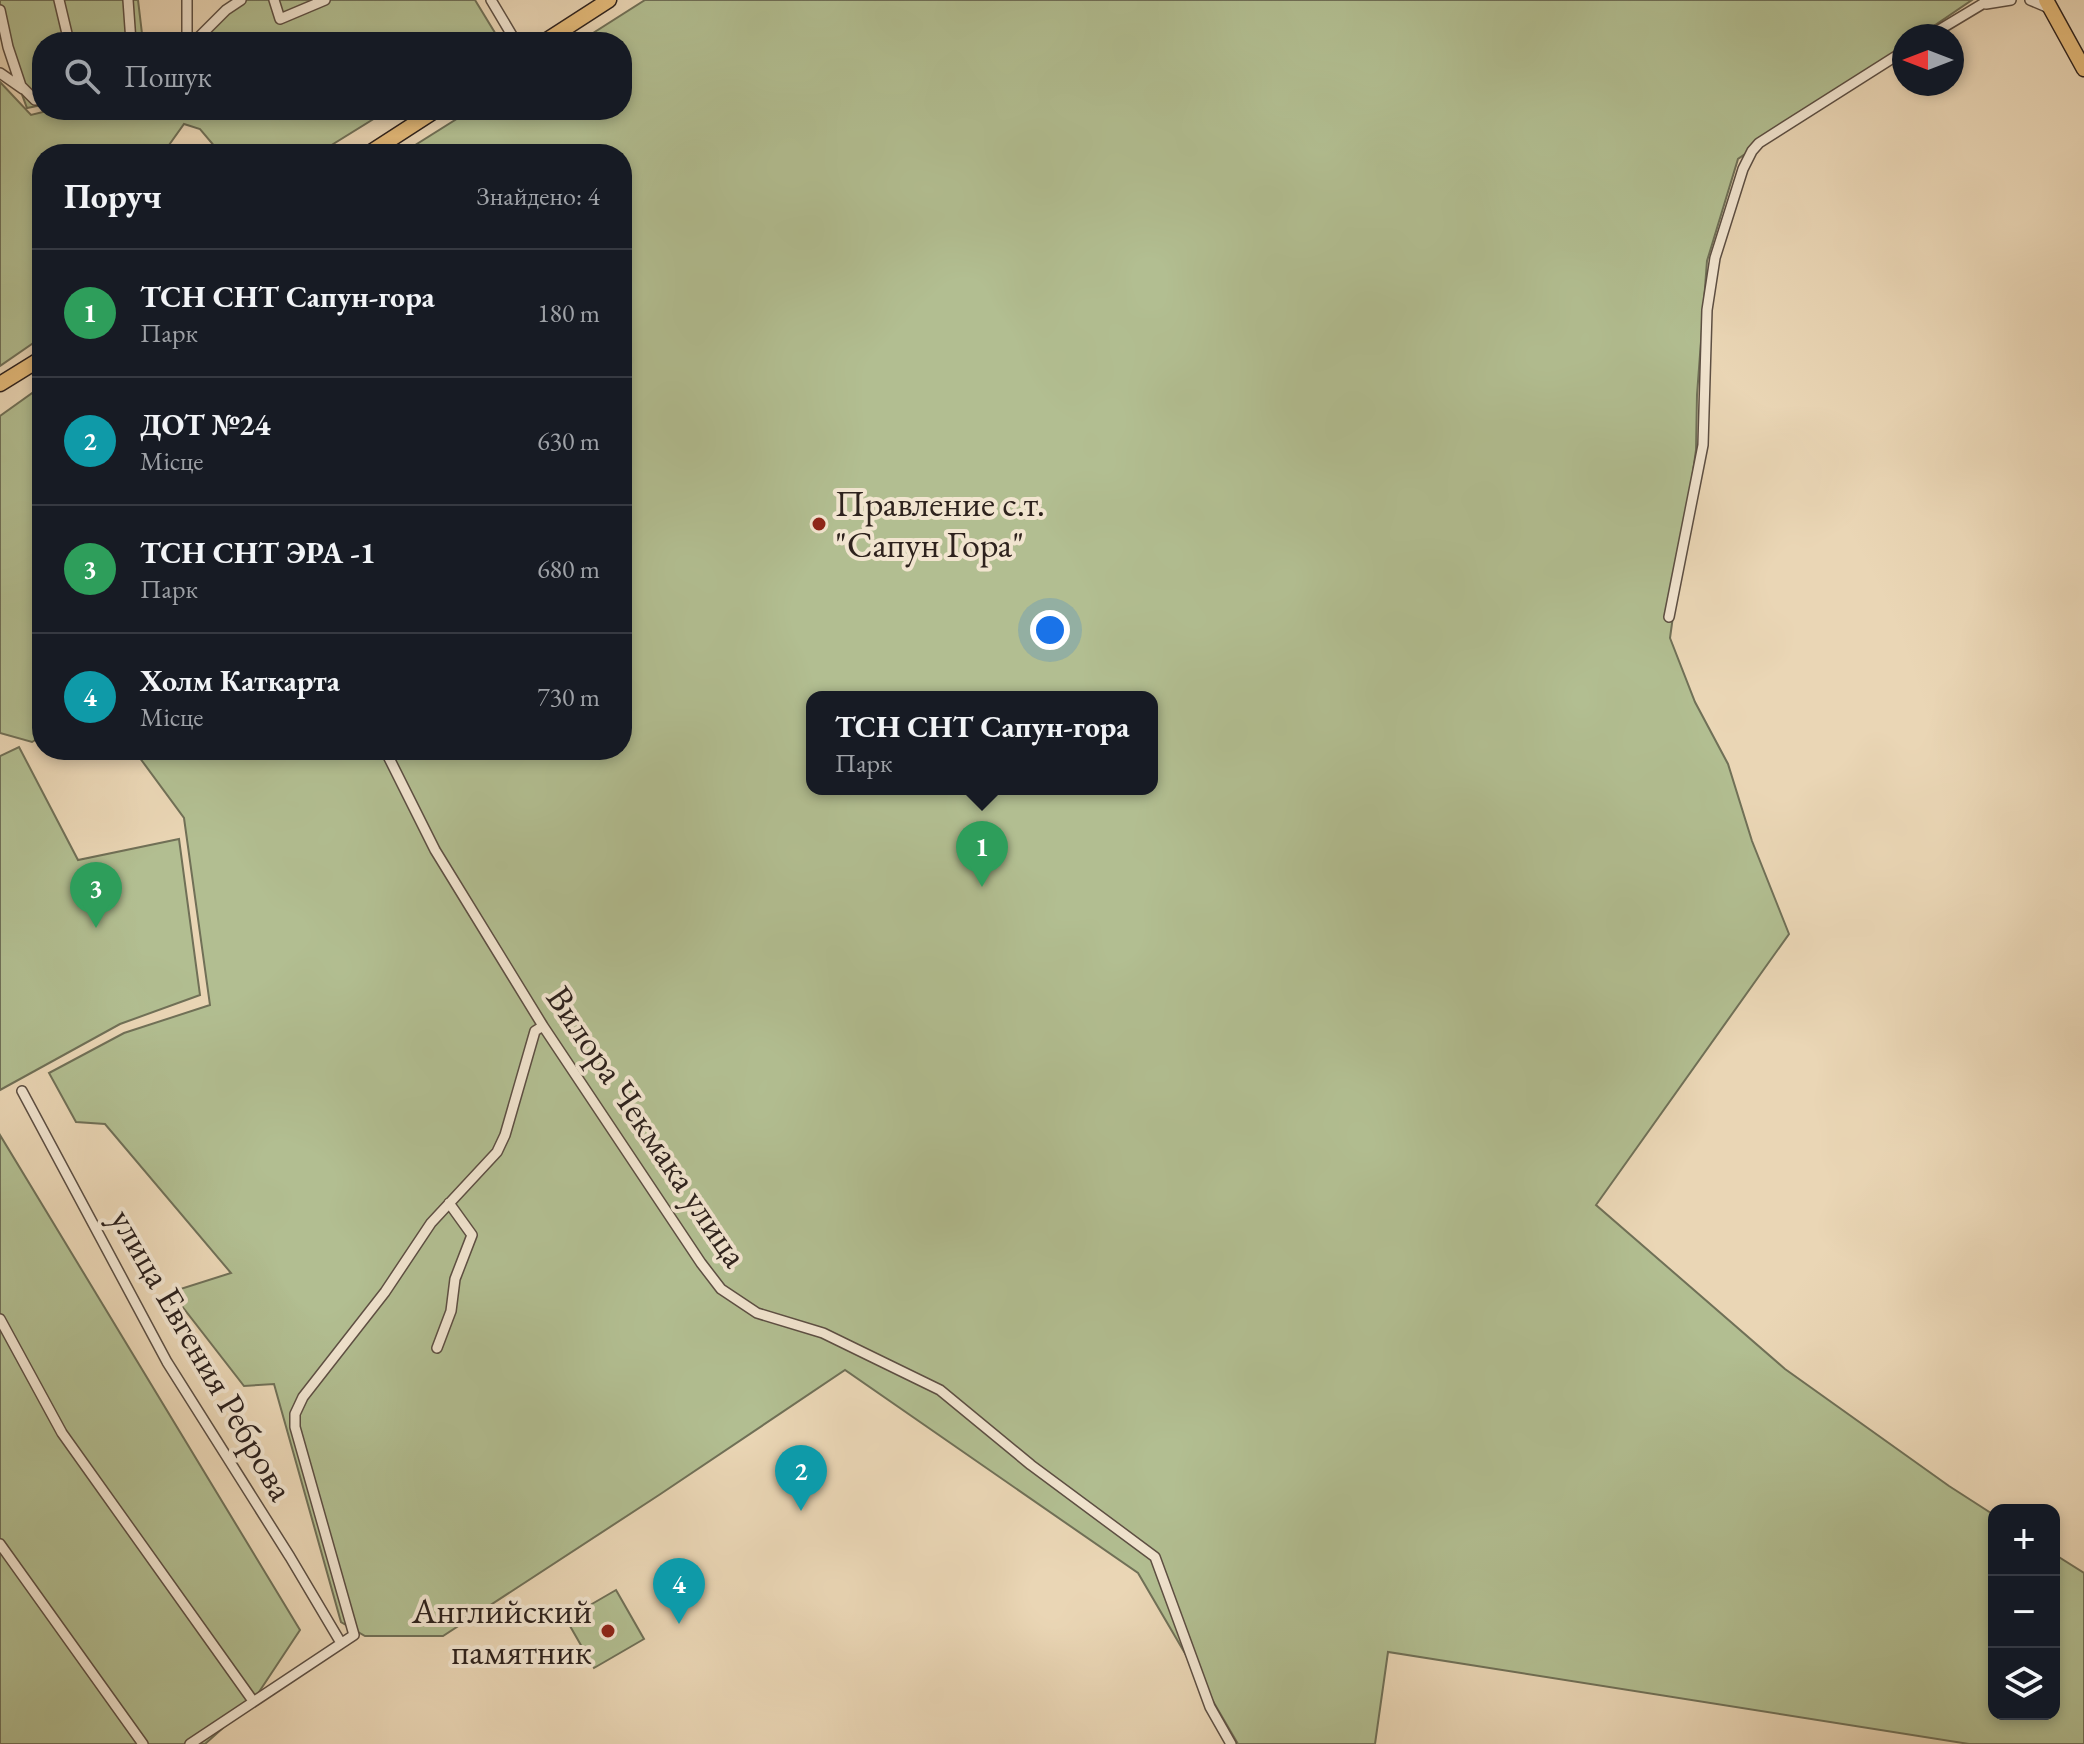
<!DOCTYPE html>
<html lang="uk">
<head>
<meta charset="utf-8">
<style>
  body { margin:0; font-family:"EB Garamond",serif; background:#20242c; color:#f1f3f6 }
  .controls { position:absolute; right:24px; bottom:24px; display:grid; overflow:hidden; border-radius:16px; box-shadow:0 4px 12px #0003 }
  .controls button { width:72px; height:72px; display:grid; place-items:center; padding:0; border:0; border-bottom:2px solid #363941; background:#171b24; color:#f1f3f6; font:40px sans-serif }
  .compass { position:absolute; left:1892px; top:24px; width:72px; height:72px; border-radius:50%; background:#171b24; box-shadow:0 4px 12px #0003; rotate:270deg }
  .you { position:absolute; left:1050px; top:630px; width:28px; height:28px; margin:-20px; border:6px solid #fff; border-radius:50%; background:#1a73e8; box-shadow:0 0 0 12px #1a73e833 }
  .badge { display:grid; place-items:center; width:52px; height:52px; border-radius:50%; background:#c59692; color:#fff; font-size:26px; font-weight:700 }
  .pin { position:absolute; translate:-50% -66px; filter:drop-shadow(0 2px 4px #0008) }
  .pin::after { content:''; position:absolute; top:42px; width:28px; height:24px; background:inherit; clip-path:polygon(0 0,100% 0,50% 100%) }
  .popup { position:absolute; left:806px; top:691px; width:352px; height:104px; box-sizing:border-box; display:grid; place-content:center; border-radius:16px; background:#171b24; filter:drop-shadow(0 2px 6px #0005); font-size:26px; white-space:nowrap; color:#9ea1a6 }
  .popup b { font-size:30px; color:#f1f3f6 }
  .popup::after { content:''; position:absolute; left:50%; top:100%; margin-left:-16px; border:16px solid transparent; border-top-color:#171b24 }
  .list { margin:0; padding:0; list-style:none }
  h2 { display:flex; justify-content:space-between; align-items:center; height:104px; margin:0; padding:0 32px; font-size:34px }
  h2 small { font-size:26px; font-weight:400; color:#9ea1a6 }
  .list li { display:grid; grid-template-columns:52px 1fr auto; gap:24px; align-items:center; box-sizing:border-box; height:128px; padding:0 32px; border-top:2px solid #363941 }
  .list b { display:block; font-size:30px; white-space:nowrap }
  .list p { margin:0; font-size:26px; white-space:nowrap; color:#9ea1a6 }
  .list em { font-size:26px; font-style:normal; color:#9ea1a6 }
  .icon { flex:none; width:44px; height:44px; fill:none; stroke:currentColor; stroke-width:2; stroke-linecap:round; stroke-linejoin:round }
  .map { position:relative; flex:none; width:2084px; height:1744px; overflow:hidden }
  .search { position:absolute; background:#171b24; box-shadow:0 4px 12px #0003; left:32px; top:32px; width:600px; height:88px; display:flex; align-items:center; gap:20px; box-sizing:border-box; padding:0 28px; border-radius:32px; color:#9ea1a6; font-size:30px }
  .panel { position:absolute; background:#171b24; box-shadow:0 4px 12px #0003; left:32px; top:144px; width:600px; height:616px; border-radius:32px }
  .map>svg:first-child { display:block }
  .green { fill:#b2be91; stroke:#707057; stroke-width:2; fill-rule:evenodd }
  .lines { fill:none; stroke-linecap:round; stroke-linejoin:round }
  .street-casing { stroke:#5d4f43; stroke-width:12 }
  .primary-casing { stroke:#2e221d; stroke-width:17 }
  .street { stroke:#f1e4cf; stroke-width:9 }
  .primary { stroke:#e5bb7a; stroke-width:14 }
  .poi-dot { fill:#8f2418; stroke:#f1e4cf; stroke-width:3 }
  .labels { text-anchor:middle; stroke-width:8; stroke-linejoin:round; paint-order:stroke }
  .poi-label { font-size:36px; fill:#2e221d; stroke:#f1e4cf; text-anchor:start }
  .street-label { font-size:36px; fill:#2e221d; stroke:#f1e4cf }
</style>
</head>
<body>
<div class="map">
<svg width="2084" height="1744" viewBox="0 0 2084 1744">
  <rect width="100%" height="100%" fill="#ead6b5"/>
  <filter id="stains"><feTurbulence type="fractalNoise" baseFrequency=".0025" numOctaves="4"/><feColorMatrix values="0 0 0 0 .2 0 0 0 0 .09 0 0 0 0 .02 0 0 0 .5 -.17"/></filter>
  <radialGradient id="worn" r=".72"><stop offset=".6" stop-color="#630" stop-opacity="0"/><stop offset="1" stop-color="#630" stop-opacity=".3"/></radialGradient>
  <!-- green -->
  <path class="green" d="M0,0H138L143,42H42V105L27,108L2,40L0,30Z
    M231,0H475L500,41L198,42L232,8Z
    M645,0H1972L1919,36H1904V46L1738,159L1707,261L1697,395L1696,450L1670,638L1695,702L1728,764L1752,841L1789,934L1596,1205L1785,1369L1949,1486L1994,1515V1714H2054V1554L2084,1573V1744H1969L1388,1652L1375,1744H1238L1138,1573L845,1370L659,1495L443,1636H365L341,1622L274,1384L244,1386L171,1292L231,1273L105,1124L76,1122L49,1073L124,1033L210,1005L184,818L134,750H622V154H401L471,110H622V42H579ZM812,697H1152V789H812Z
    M0,82L31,115L51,110H388L317,154H221L200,129L184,124L164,152L165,154H42V337L0,366Z
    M42,386V736L32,742L0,733V416Z
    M19,747L78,860L179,839L200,995L120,1024L0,1090V756Z
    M0,1135L300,1630L253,1701L205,1744H0Z
    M616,1590L644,1639L594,1668L566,1619Z"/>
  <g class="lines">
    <defs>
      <path id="street" d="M59,0L69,42
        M128,0L131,42
        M187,0V42
        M274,0L280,19L325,0
        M491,0L516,42
        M2030,0L2049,8
        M1986,4L2011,0
        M0,10L8,47L21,86L35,100L42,99
        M1929,36L1989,0
        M194,42L226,10L241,0
        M0,73L23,89
        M1669,617L1703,445L1707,310L1715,258L1743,169L1752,151L1759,143L1904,51
        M385,750L435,850L543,1026L701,1263L721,1289L757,1313L823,1333L940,1390L1031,1465L1155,1557L1210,1707L1231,1744
        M22,1091L167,1362L290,1557L341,1643
        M0,1319L62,1433L253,1701
        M437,1348L451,1311L455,1279L472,1235L449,1203
        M0,1544L143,1744
        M190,1744L354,1635L295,1427V1414L303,1397L385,1292L431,1223L497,1152L505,1135L535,1031L543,1026"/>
      <path id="primary" d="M2046,0L2084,69
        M544,42L609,0
        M368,154L436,110
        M0,384L42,358"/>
    </defs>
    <!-- street casing -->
    <use href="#street" class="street-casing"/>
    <!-- primary casing -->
    <use href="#primary" class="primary-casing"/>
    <!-- street -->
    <use href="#street" class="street"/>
    <!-- primary -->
    <use href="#primary" class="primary"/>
  </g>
  <!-- markers -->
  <g class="poi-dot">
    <circle cx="819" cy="524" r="8"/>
    <circle cx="608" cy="1631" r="8"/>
  </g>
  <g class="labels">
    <!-- poi labels -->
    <g class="poi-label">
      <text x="835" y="516">Правление с.т.<tspan x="835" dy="41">"Сапун Гора"</tspan></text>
      <text x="592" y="1623" text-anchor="end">Английский<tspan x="592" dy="41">памятник</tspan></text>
    </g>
    <!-- street labels -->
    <g class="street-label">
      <text transform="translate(648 1126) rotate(56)" y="13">Вилора Чекмака улица</text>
      <text transform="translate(203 1354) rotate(60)" y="13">улица Евгения Реброва</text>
    </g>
  </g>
  <rect width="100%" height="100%" filter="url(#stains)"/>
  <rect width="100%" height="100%" fill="url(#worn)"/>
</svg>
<div class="controls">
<button>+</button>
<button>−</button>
<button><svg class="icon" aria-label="layers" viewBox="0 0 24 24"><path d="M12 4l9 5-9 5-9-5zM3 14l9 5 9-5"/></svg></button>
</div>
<svg class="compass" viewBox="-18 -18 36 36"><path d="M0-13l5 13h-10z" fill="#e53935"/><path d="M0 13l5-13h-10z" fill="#9ea1a6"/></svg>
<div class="you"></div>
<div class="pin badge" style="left:982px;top:887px;background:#2e9e5b">1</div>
<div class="popup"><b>ТСН СНТ Сапун-гора</b>Парк</div>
<div class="pin badge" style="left:801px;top:1511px;background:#0f9aa8">2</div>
<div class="pin badge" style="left:96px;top:928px;background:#2e9e5b">3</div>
<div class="pin badge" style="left:679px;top:1624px;background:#0f9aa8">4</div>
<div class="search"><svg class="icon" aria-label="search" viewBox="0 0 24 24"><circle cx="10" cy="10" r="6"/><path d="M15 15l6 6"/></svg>Пошук</div>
<section class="panel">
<h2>Поруч<small>Знайдено: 4</small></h2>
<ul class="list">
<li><span class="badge" style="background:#2e9e5b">1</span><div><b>ТСН СНТ Сапун-гора</b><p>Парк</p></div><em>180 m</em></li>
<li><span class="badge" style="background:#0f9aa8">2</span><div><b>ДОТ №24</b><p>Місце</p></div><em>630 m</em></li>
<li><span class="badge" style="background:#2e9e5b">3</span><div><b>ТСН СНТ ЭРА -1</b><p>Парк</p></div><em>680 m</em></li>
<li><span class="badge" style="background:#0f9aa8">4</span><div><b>Холм Каткарта</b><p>Місце</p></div><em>730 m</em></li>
</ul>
</section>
</div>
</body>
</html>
